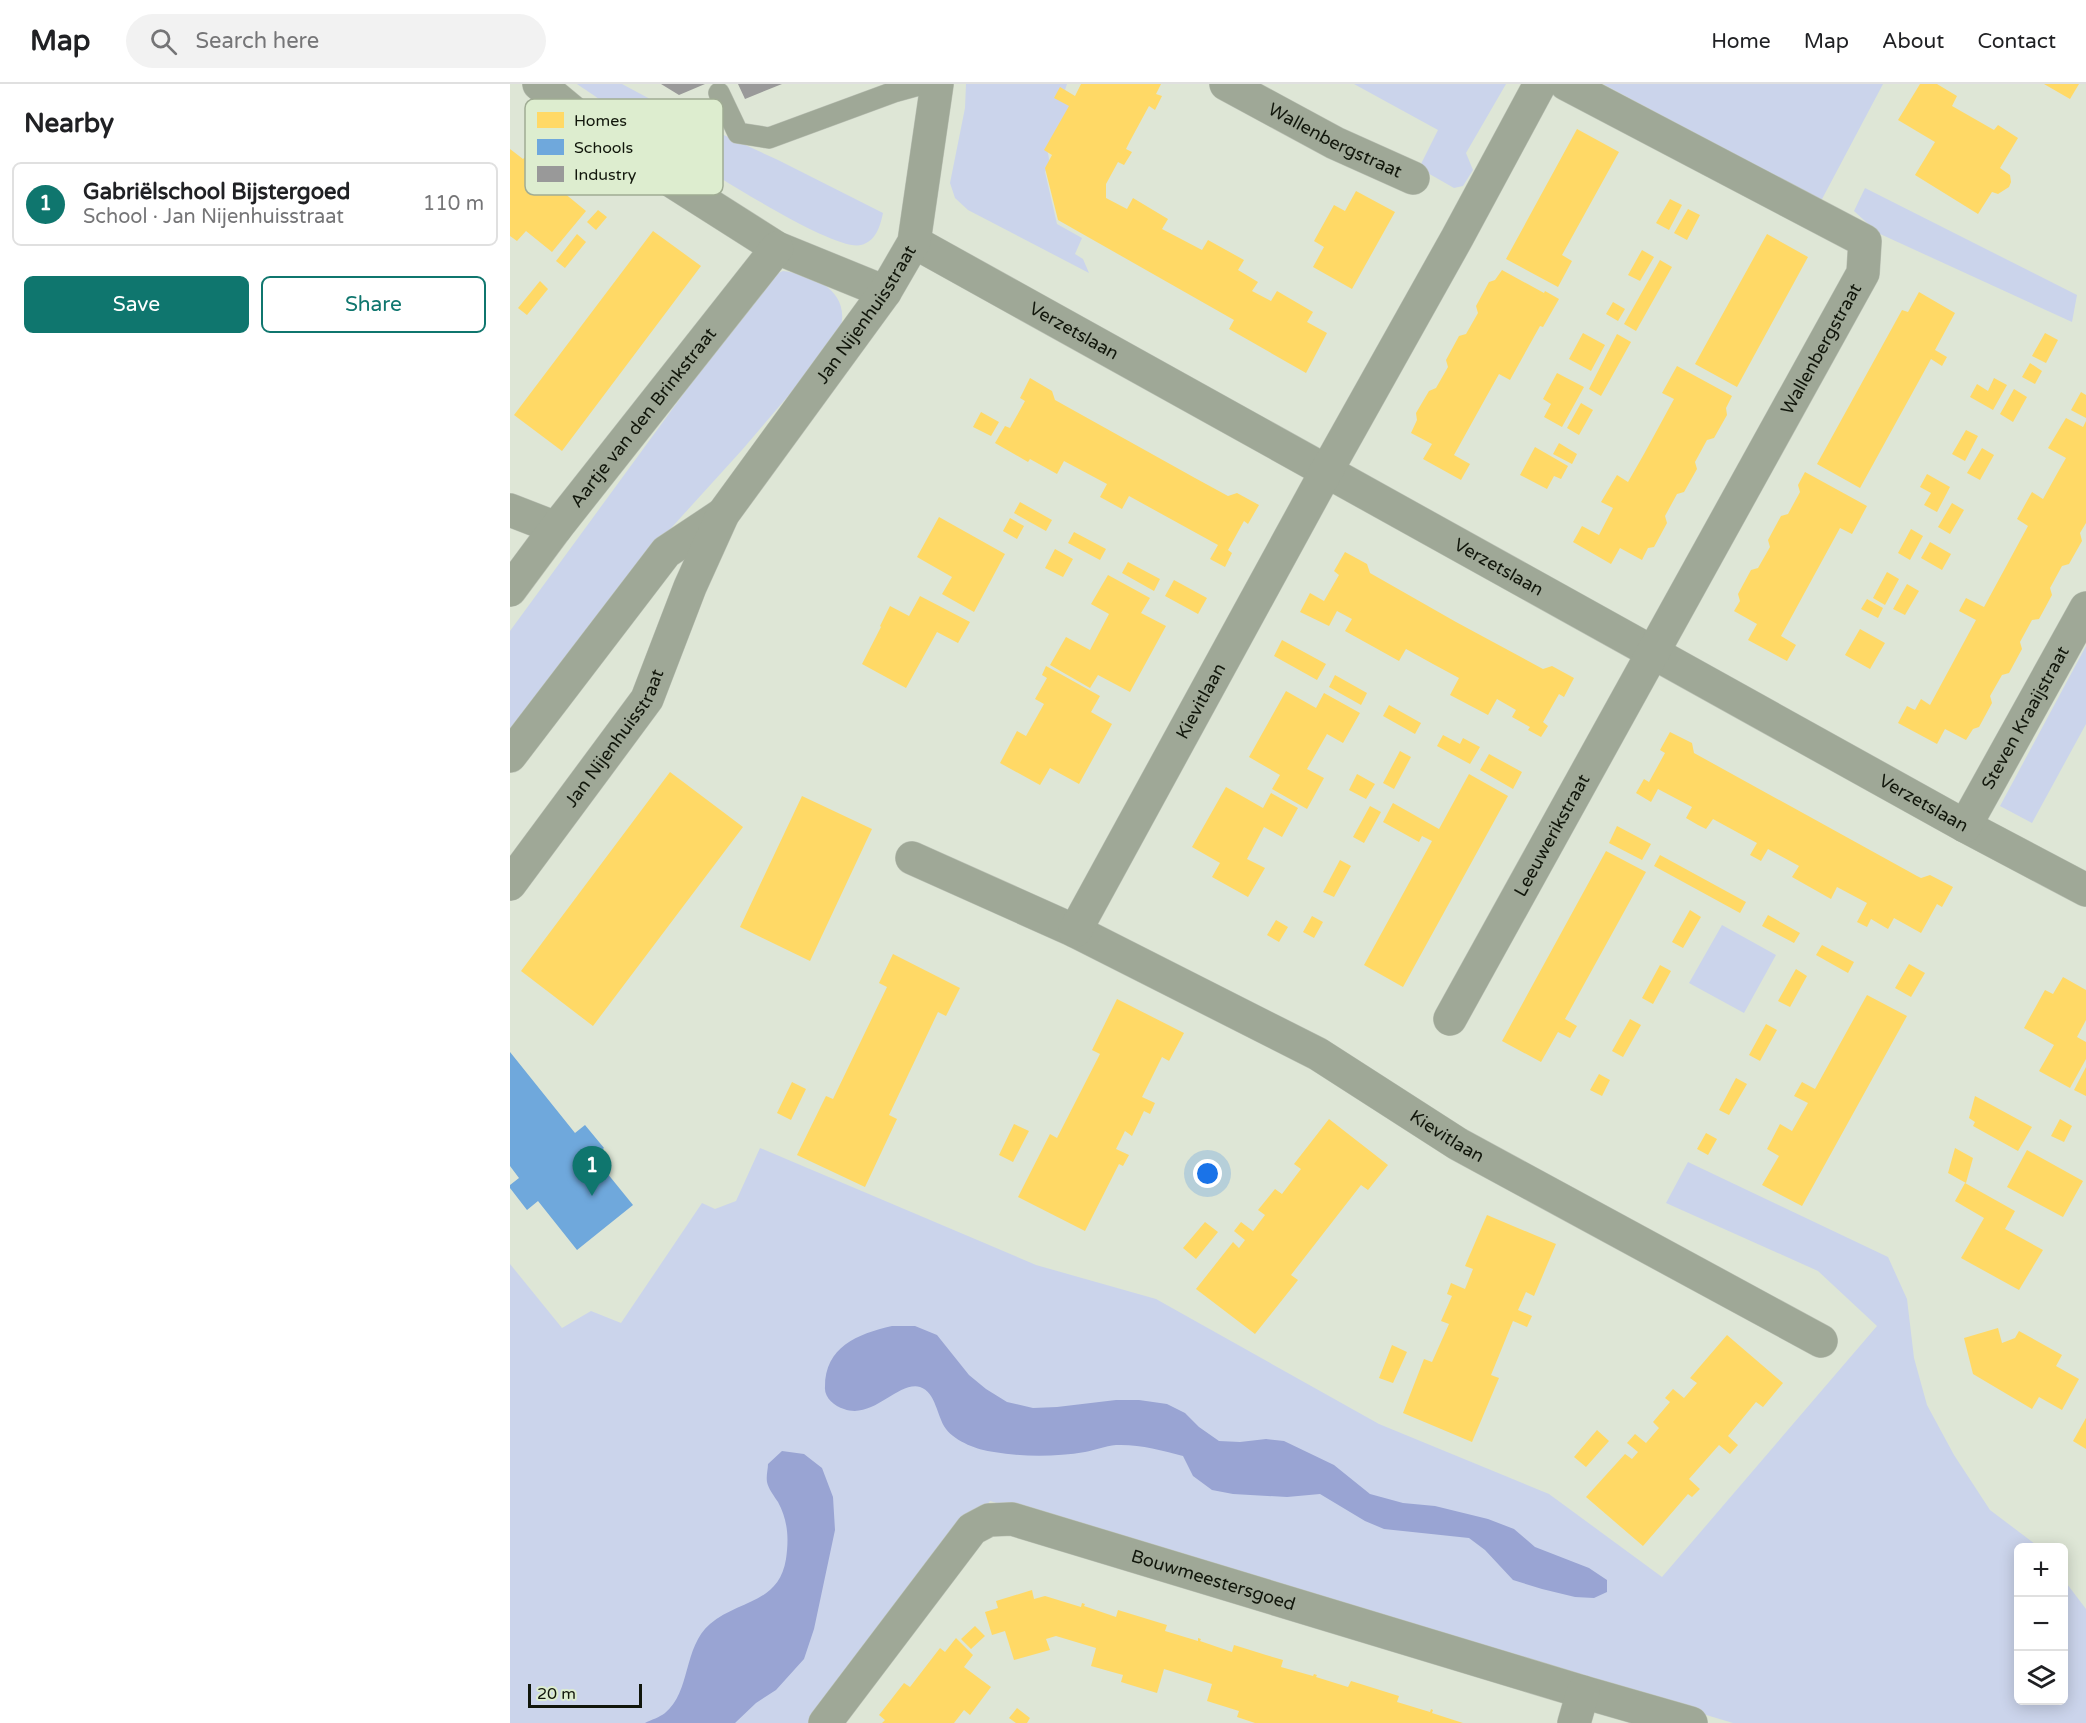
<!DOCTYPE html>
<html lang="en">
<head>
<meta charset="utf-8">
<style>
  body { margin:0; font-family:"Varela Round",sans-serif; background:#f2f2f2; color:#202124 }
  .controls { position:absolute; right:18px; bottom:18px; display:grid; overflow:hidden; border-radius:9px; box-shadow:0 3px 15px #0003 }
  .controls button { width:54px; height:54px; display:grid; place-items:center; padding:0; border:0; border-bottom:2px solid #e0e0e0; background:#fff; color:#202124; font:30px sans-serif }
  .scale { position:absolute; left:18px; bottom:15px; width:114px; box-sizing:border-box; padding-left:6px; border:3px solid #11160b; border-top:0; font-size:16px; line-height:21px; white-space:nowrap; color:#11160b; -webkit-text-stroke:4px #ddedcf; paint-order:stroke }
  .you { position:absolute; left:698px; top:1090px; width:21px; height:21px; margin:-15px; border:4px solid #fff; border-radius:50%; background:#1a73e8; box-shadow:0 0 0 9px #1a73e833 }
  .badge { display:grid; place-items:center; width:39px; height:39px; border-radius:50%; background:#0f766e; color:#fff; font-size:20px; font-weight:700 }
  .pin { position:absolute; translate:-50% -50px; filter:drop-shadow(0 2px 3px #0008) }
  .pin::after { content:''; position:absolute; top:32px; width:21px; height:18px; background:inherit; clip-path:polygon(0 0,100% 0,50% 100%) }
  .list { margin:0; padding:0; list-style:none }
  h2 { display:flex; justify-content:space-between; align-items:center; height:78px; margin:0; padding:0 24px; font-size:26px }
  h2 small { font-size:20px; font-weight:400; color:#757577 }
  .list li { display:grid; grid-template-columns:39px 1fr auto; gap:18px; align-items:center; box-sizing:border-box; height:84px; margin:0 12px 12px; padding:0 12px; border:2px solid #e0e0e0; border-radius:9px }
  .list b { display:block; font-size:22px; white-space:nowrap }
  .list p { margin:0; font-size:20px; white-space:nowrap; color:#757577 }
  .list em { font-size:20px; font-style:normal; color:#757577 }
  .actions { display:flex; gap:12px; padding:18px 24px }
  .actions a { flex:1; padding:14px 0; border:2px solid #0f766e; border-radius:9px; text-align:center; font-size:21px; color:#0f766e }
  .actions .main { background:#0f766e; color:#fff }
  .icon { flex:none; width:33px; height:33px; fill:none; stroke:currentColor; stroke-width:2; stroke-linecap:round; stroke-linejoin:round }
  .map { position:relative; flex:none; width:1576px; height:1639px; overflow:hidden }
  header { display:flex; align-items:center; gap:36px; box-sizing:border-box; height:84px; padding:0 30px; background:#fff; border-bottom:2px solid #e0e0e0 }
  header strong { font-size:28px }
  nav { display:flex; gap:33px; margin-inline-start:auto; font-size:21px }
  .search { width:420px; height:54px; background:#f2f2f2; display:flex; align-items:center; gap:15px; box-sizing:border-box; padding:0 21px; border-radius:33px; color:#757577; font-size:22px }
  main { display:flex }
  aside { flex:1; background:#fff }
  .map>svg:first-child { display:block }
  .green { fill:#cbd4eb }
  .water { fill:#99a4d3 }
  .homes { fill:#ffd966 }
  .schools { fill:#6fa8dc }
  .industry { fill:#999 }
  .lines { fill:none; stroke-linecap:round; stroke-linejoin:round }
  .service-casing { stroke:#bdc3b7; stroke-width:22 }
  .minor-casing { stroke:#bdc3b7; stroke-width:34 }
  .service { stroke:#9fa897; stroke-width:21 }
  .minor { stroke:#9fa897; stroke-width:33 }
  .labels { text-anchor:middle; stroke-width:6; stroke-linejoin:round; paint-order:stroke }
  .street-label { font-size:18px; fill:#11160b; stroke:#ddedcf }
  .key { fill:#ddedcf; stroke:#a0ac94; stroke-width:1.5 }
  .key-label { font-size:16px; fill:#11160b }
</style>
</head>
<body>
<header>
<strong>Map</strong>
<div class="search"><svg class="icon" aria-label="search" viewBox="0 0 24 24"><circle cx="10" cy="10" r="6"/><path d="M15 15l6 6"/></svg>Search here</div>
<nav><a>Home</a><a>Map</a><a>About</a><a>Contact</a></nav>
</header>
<main>
<aside>
<h2>Nearby<small></small></h2>
<ul class="list">
<li><span class="badge">1</span><div><b>Gabriëlschool Bijstergoed</b><p>School · Jan Nijenhuisstraat</p></div><em>110 m</em></li>
</ul>
<div class="actions"><a class="main">Save</a><a>Share</a></div>
</aside>
<div class="map">
<svg width="1576" height="1639" viewBox="0 0 1576 1639">
  <rect width="100%" height="100%" fill="#dee6d6"/>
  <!-- green -->
  <path class="green" d="M67,0H112L168,30L268,76L373,129C370,143 366,157 351,161C315,170 107,27 67,0Z
    M456,0H557L555,6L566,13L537,64L540,80L535,88L547,140L572,154L565,170L573,175L579,189L458,126L445,114L440,99L455,24Z
    M844,0H996L956,69L963,86L953,102L944,104L909,84L928,46Z
    M1093,0H1373L1311,117Z
    M1355,104L1567,211L1562,238L1368,149L1344,127Z
    M273,187C311,192 347,212 326,256L232,366L133,475L0,651V547L259,193Z
    M1576,562V640L1522,739L1490,722Z
    M1212,841L1266,871L1234,929L1179,899Z
    M250,1064L526,1181L646,1215L869,1340L1039,1410L1152,1493L1367,1242L1308,1187L1156,1119L1178,1078L1378,1173L1397,1215L1404,1274L1417,1321L1444,1371L1480,1426L1529,1463L1508,1464V1616H1554V1496L1576,1525V1639H1223L480,1417L304,1639H0V1180L52,1244L81,1227L111,1239L192,1119L205,1125L226,1117Z"/>
  <!-- water -->
  <path class="water" d="M382,1242H405L427,1251L459,1291L476,1305L497,1318L523,1324L547,1323L606,1316H629L657,1320L675,1329L689,1343L709,1357L730,1358L756,1355L774,1357L824,1381L860,1410L893,1419L925,1422L978,1435L1004,1445L1025,1463L1079,1484L1097,1496V1508L1084,1514L1065,1513L1032,1505L1003,1496L975,1466L959,1454L874,1445L855,1437L810,1410L777,1413L723,1410L702,1406L683,1392L673,1372C651,1366 629,1360 606,1361C595,1362 585,1366 575,1368C545,1373 513,1373 484,1368C468,1366 446,1358 436,1345C427,1333 426,1308 410,1303C388,1297 363,1336 334,1325C324,1322 314,1313 315,1303C315,1263 347,1250 382,1242Z
    M272,1367L294,1370L312,1384L323,1413L325,1446L304,1545L294,1575L266,1606L246,1619L225,1639H135C141,1636 150,1633 155,1629C181,1608 173,1563 200,1540C228,1516 269,1520 276,1475C279,1454 278,1437 268,1418C264,1412 258,1404 257,1398C256,1392 258,1385 258,1380Z"/>
  <!-- homes -->
  <path class="homes" d="M571,0H651L646,10L652,12L645,26L639,22L620,57L616,65L622,68L614,81L608,78L596,100V114L617,125L623,114L658,135L652,145L692,166L698,156L734,176L728,186L748,198L742,207L761,217L767,207L803,228L797,238L817,249L796,289L719,245L724,236L548,136L535,84L542,71L534,66L559,22L544,14L550,3L565,12Z
    M1410,0H1427L1447,12L1442,22L1484,46L1488,41L1508,54L1490,84L1500,91L1501,98L1499,103L1488,110L1482,108L1468,130L1405,91L1425,58L1388,36Z
    M1534,0H1569L1560,15Z
    M1067,45L1109,68L1052,171L1062,177L1048,203L996,175Z
    M0,65L13,75L16,72L39,91L36,94L76,127L42,168L16,147L7,157L0,152Z
    M846,107L885,128L842,205L803,183L814,163L804,157L824,121L835,127Z
    M1160,115L1172,121L1159,146L1146,139Z
    M1178,125L1190,131L1177,156L1164,149Z
    M88,126L97,133L86,146L77,138Z
    M143,147L191,182L52,367L4,331Z
    M67,150L76,158L55,184L46,177Z
    M1257,150L1298,173L1227,303L1185,280Z
    M1132,166L1144,173L1130,197L1118,191Z
    M1150,176L1162,183L1126,247L1114,240Z
    M992,186L1034,209L1035,207L1049,215L1033,243L1030,242L1000,296L989,290L944,371L960,380L951,396L913,375L922,360L901,349L907,336L906,329L919,307L926,304L938,283L936,276L949,252L956,250L968,229L966,222L979,198L985,196Z
    M30,197L38,205L17,231L8,224Z
    M1409,208L1445,229L1425,266L1437,273L1432,282L1421,275L1350,404L1307,380L1392,226L1398,228Z
    M1103,218L1115,225L1108,237L1096,230Z
    M1073,249L1095,261L1081,287L1059,275Z
    M1535,249L1548,256L1536,279L1522,272Z
    M1107,250L1121,258L1091,312L1079,305Z
    M1520,279L1532,287L1525,300L1512,293Z
    M1167,282L1222,312L1216,324L1217,331L1204,354L1197,356L1185,378L1187,385L1174,408L1167,410L1155,432L1157,439L1144,463L1138,464L1132,476L1110,464L1101,480L1063,458L1072,442L1089,451L1103,424L1091,418L1107,391L1118,398L1134,370L1164,315L1152,309Z
    M1047,289L1074,303L1052,343L1034,333L1041,320L1033,315Z
    M520,294L542,307L545,316L685,394L718,412L727,409L749,421L738,440L734,437L718,466L722,469L715,483L700,475L708,461L619,412L612,425L590,413L597,400L554,377L547,390L520,375L518,378L485,359L495,342L500,344L515,317L510,314Z
    M1484,294L1497,301L1483,326L1460,313L1467,300L1478,307Z
    M1504,305L1517,313L1503,338L1490,330Z
    M1571,308L1576,311V334L1561,326Z
    M1071,319L1083,326L1069,351L1057,344Z
    M471,328L489,338L481,352L463,343Z
    M1556,334L1573,343L1576,337V439L1570,449L1572,457L1559,480L1552,482L1540,504L1542,511L1529,535L1522,536L1510,558L1512,565L1499,589L1492,591L1480,612L1482,619L1469,643L1463,645L1456,656L1435,645L1427,660L1388,639L1397,622L1405,626L1411,615L1420,621L1466,536L1449,527L1456,514L1474,523L1518,442L1507,435L1522,408L1533,415L1548,388L1556,374L1538,364Z
    M1456,346L1468,352L1455,377L1442,370Z
    M1049,359L1067,370L1062,380L1043,370Z
    M1025,363L1058,382L1051,395L1044,392L1037,405L1010,391Z
    M1472,364L1484,371L1470,396L1457,389Z
    M1295,388L1357,422L1342,450L1330,444L1271,552L1286,561L1277,577L1238,556L1247,540L1224,527L1230,517L1228,510L1241,486L1248,484L1260,463L1258,456L1271,432L1278,430L1290,408L1288,401Z
    M1417,390L1440,403L1427,428L1414,421L1421,409L1410,403Z
    M510,418L542,436L536,447L504,429Z
    M1442,419L1454,426L1440,450L1428,443Z
    M429,433L495,470L464,528L432,510L442,493L407,473Z
    M500,434L514,442L507,455L493,447Z
    M1401,445L1413,452L1400,476L1388,469Z
    M564,448L596,465L590,476L558,459Z
    M1420,458L1441,470L1432,486L1411,474Z
    M545,465L563,475L553,493L535,484Z
    M835,468L857,480L860,489L946,538L1033,585L1042,582L1064,594L1054,613L1049,610L1033,638L1038,642L1031,653L1018,646L1020,643L1002,633L1006,626L987,615L978,631L940,611L949,594L923,580L896,565L889,577L835,547L842,535L827,527L819,542L790,528L800,509L814,517L829,491L824,487Z
    M618,478L650,495L644,507L612,489Z
    M1377,488L1389,495L1375,521L1363,514Z
    M598,491L640,514L631,529L656,542L620,608L588,591L580,604L540,581L556,553L580,566L599,530L581,520Z
    M664,496L697,514L688,530L655,512Z
    M1397,500L1409,507L1395,531L1383,525Z
    M410,512L460,538L448,559L427,548L396,604L352,580L371,543L370,542L380,522L399,532Z
    M1357,515L1373,524L1368,534L1351,525Z
    M1350,545L1375,559L1360,585L1335,571Z
    M772,556L816,580L807,596L764,572Z
    M536,582L590,612L581,628L602,640L569,700L540,684L530,701L490,679L507,647L516,652L534,620L525,615L537,594L532,591Z
    M825,591L857,609L851,621L819,603Z
    M776,607L806,624L814,609L850,629L833,659L817,650L797,685L814,694L797,725L762,705L770,691L739,673Z
    M879,621L911,639L905,650L873,632Z
    M1160,648L1182,659L1184,669L1407,792L1411,794L1420,791L1443,803L1432,823L1427,820L1411,849L1384,834L1378,845L1361,835L1357,843L1347,838L1357,819L1327,803L1321,815L1282,793L1289,782L1258,765L1251,777L1240,771L1247,759L1203,735L1196,745L1188,741L1176,734L1182,723L1148,705L1141,718L1126,709L1134,695L1139,698L1155,669L1150,666Z
    M933,651L950,660L953,654L970,663L960,680L927,662Z
    M890,667L901,673L884,705L873,699Z
    M979,670L1012,688L1003,705L970,686Z
    M160,688L233,743L83,942L11,887Z
    M847,690L865,700L856,715L839,706Z
    M959,690L998,712L893,903L854,881L922,757L912,752L909,758L873,738L883,719L929,745Z
    M716,703L753,724L761,709L788,724L772,753L754,743L737,775L755,784L738,813L702,793L710,779L682,763Z
    M292,712L362,745L300,877L230,843Z
    M860,722L871,728L854,759L843,753Z
    M1107,742L1141,760L1132,776L1099,759Z
    M1096,767L1136,788L1055,935L1067,942L1060,954L1048,948L1031,978L992,957Z
    M1150,771L1236,818L1230,829L1144,782Z
    M830,776L841,782L824,813L813,808Z
    M1180,826L1191,833L1173,864L1162,858Z
    M1258,831L1290,849L1284,859L1252,842Z
    M802,832L813,838L804,854L793,848Z
    M766,836L778,843L769,858L757,851Z
    M1312,861L1344,878L1338,889L1306,871Z
    M383,870L450,904L436,932L428,928L379,1031L387,1035L355,1103L287,1071L316,1012L323,1015L377,903L369,899Z
    M1399,880L1415,889L1401,913L1385,904Z
    M1150,881L1161,887L1143,920L1132,914Z
    M1286,885L1297,892L1280,923L1268,917Z
    M1553,893L1576,906V936L1567,953L1576,958V975L1560,1004L1529,987L1544,961L1514,944L1535,906L1543,910Z
    M1357,911L1397,932L1292,1122L1252,1101L1269,1072L1257,1065L1270,1040L1282,1047L1298,1019L1284,1012L1292,998L1305,1005Z
    M607,915L674,949L659,977L652,973L632,1013L645,1019L640,1030L634,1027L622,1052L615,1047L606,1065L619,1071L613,1082L609,1080L575,1147L508,1113L540,1050L547,1054L590,970L582,966Z
    M1120,935L1131,941L1113,973L1102,967Z
    M1256,940L1267,946L1250,977L1239,971Z
    M1576,983V1012L1564,1006Z
    M1089,990L1100,996L1092,1012L1080,1006Z
    M1226,994L1237,1000L1219,1031L1209,1026Z
    M282,998L296,1005L281,1036L267,1029Z
    M1465,1012L1522,1043L1508,1067L1463,1042L1465,1038L1459,1034Z
    M819,1035L878,1081L858,1106L851,1101L781,1191L788,1196L745,1250L686,1205L723,1158L729,1164L735,1156L724,1147L731,1138L743,1147L755,1131L748,1126L765,1105L772,1110L791,1085L784,1080Z
    M1550,1035L1562,1042L1554,1058L1541,1052Z
    M504,1040L519,1047L503,1078L489,1071Z
    M1196,1049L1207,1055L1198,1071L1187,1065Z
    M1445,1064L1463,1074L1456,1099L1438,1089Z
    M1517,1066L1573,1097L1553,1133L1497,1103Z
    M1455,1099L1505,1127L1495,1145L1533,1166L1509,1206L1451,1174L1474,1134L1445,1117Z
    M977,1131L1046,1160L1024,1212L1016,1208L1008,1226L1022,1232L1017,1243L1003,1237L981,1291L989,1294L962,1358L893,1329L914,1275L922,1278L939,1240L931,1237L942,1212L937,1210L941,1199L955,1205L963,1185L955,1182Z
    M695,1138L708,1148L686,1175L673,1164Z
    M1488,1244L1492,1259L1505,1254L1509,1247L1552,1271L1546,1282L1569,1295L1552,1326L1529,1313L1522,1325L1463,1290L1454,1254Z
    M1217,1251L1273,1299L1253,1323L1246,1318L1218,1352L1228,1361L1220,1370L1209,1361L1179,1395L1190,1405L1182,1413L1178,1410L1133,1462L1076,1413L1115,1370L1122,1375L1128,1368L1117,1359L1125,1350L1136,1359L1149,1344L1143,1338L1160,1318L1155,1314L1163,1305L1174,1314L1187,1299L1180,1294Z
    M882,1261L897,1268L883,1299L869,1294Z
    M1576,1334V1365L1563,1357Z
    M1087,1346L1099,1357L1076,1383L1064,1373Z
    M522,1506L524,1515L535,1512L571,1523L572,1519L575,1520L574,1522L606,1533L608,1526L657,1541L655,1547L688,1557V1554L691,1555L690,1557L722,1568L724,1561L756,1571L773,1576L771,1583L803,1592L804,1590L807,1591L806,1593L838,1603L841,1597L889,1612L887,1618L920,1628L921,1625L923,1626L922,1629L953,1639H745L727,1633L729,1627L697,1617L702,1600L654,1585L647,1609L611,1598L613,1591L581,1582L586,1564L546,1552L536,1555L540,1566L504,1576L495,1547L482,1551L475,1528L488,1524L486,1517Z
    M465,1542L475,1552L461,1565L451,1555Z
    M446,1554L463,1571L454,1583L481,1603L460,1631L454,1626L444,1639H372L375,1636L369,1631L394,1599L400,1603L430,1564L435,1568Z
    M507,1624L520,1634L517,1639H506L499,1634Z"/>
  <!-- schools -->
  <path class="schools" d="M0,968L65,1049L75,1041L94,1064L84,1073L123,1121L67,1166L28,1117L17,1126L0,1104V1101L9,1094L0,1082Z"/>
  <!-- industry -->
  <path class="industry" d="M151,0H195L169,11Z
    M228,0H272L235,15Z"/>
  <g class="lines">
    <defs>
      <path id="service" d="M209,9L228,49L259,54L384,8L413,0"/>
      <g id="minor">
        <path d="M29,0L94,54L267,164L375,208"/>
        <path id="s1" d="M716,0L825,59L903,94"/>
        <path id="s2" d="M404,158L1455,742L1576,806"/>
        <path d="M0,426L46,444"/>
        <path id="s3" d="M0,506L46,444L267,164"/>
        <path d="M0,672L156,468L213,430"/>
        <path id="s4" d="M1455,742L1576,524"/>
        <path id="s5" d="M402,774L565,847L808,970L948,1060L1311,1257"/>
        <path id="s6" d="M0,800L137,615L180,503L213,430L375,208L404,158L427,0"/>
        <path id="s7" d="M565,847L817,386L947,154L1030,0"/>
        <path id="s8" d="M940,935L1353,189L1355,157L1056,0"/>
        <path id="s9" d="M315,1639L462,1445L479,1436L502,1435L1073,1608L1181,1639"/>
        <path d="M1064,1639L1073,1608"/>
      </g>
    </defs>
    <!-- service casing -->
    <use href="#service" class="service-casing"/>
    <!-- minor casing -->
    <use href="#minor" class="minor-casing"/>
    <!-- service -->
    <use href="#service" class="service"/>
    <!-- minor -->
    <use href="#minor" class="minor"/>
  </g>
  <g class="labels">
    <!-- street labels -->
    <g class="street-label">
      <text dy="6" stroke="none"><textPath href="#s1" startOffset="123">Wallenbergstraat</textPath></text>
      <text dy="6" stroke="none"><textPath href="#s6" startOffset="676">Jan Nijenhuisstraat</textPath></text>
      <text dy="6" stroke="none"><textPath href="#s2" startOffset="183">Verzetslaan</textPath></text>
      <text dy="6" stroke="none"><textPath href="#s8" startOffset="766">Wallenbergstraat</textPath></text>
      <text dy="6" stroke="none"><textPath href="#s3" startOffset="218">Aartje van den Brinkstraat</textPath></text>
      <text dy="6" stroke="none"><textPath href="#s2" startOffset="669">Verzetslaan</textPath></text>
      <text dy="6" stroke="none"><textPath href="#s7" startOffset="262">Kievitlaan</textPath></text>
      <text dy="6" stroke="none"><textPath href="#s4" startOffset="124">Steven Kraaijstraat</textPath></text>
      <text dy="6" stroke="none"><textPath href="#s6" startOffset="180">Jan Nijenhuisstraat</textPath></text>
      <text dy="6" stroke="none"><textPath href="#s2" startOffset="1155">Verzetslaan</textPath></text>
      <text dy="6" stroke="none"><textPath href="#s8" startOffset="210">Leeuwerikstraat</textPath></text>
      <text dy="6" stroke="none"><textPath href="#s5" startOffset="604">Kievitlaan</textPath></text>
      <text dy="6" stroke="none"><textPath href="#s9" startOffset="496">Bouwmeestersgoed</textPath></text>
    </g>
  </g>
  <!-- legend -->
  <rect x="15" y="15" width="198" height="96" rx="9" class="key"/>
  <rect x="27" y="28" width="27" height="16" fill="#ffd966"/>
  <rect x="27" y="55" width="27" height="16" fill="#6fa8dc"/>
  <rect x="27" y="82" width="27" height="16" fill="#999"/>
  <g class="key-label">
    <text x="64" y="42">Homes</text>
    <text x="64" y="69">Schools</text>
    <text x="64" y="96">Industry</text>
  </g>
</svg>
<div class="controls">
<button>+</button>
<button>−</button>
<button><svg class="icon" aria-label="layers" viewBox="0 0 24 24"><path d="M12 4l9 5-9 5-9-5zM3 14l9 5 9-5"/></svg></button>
</div>
<div class="scale">20 m</div>
<div class="you"></div>
<div class="pin badge" style="left:82px;top:1112px">1</div>
</div>
</main>
</body>
</html>
